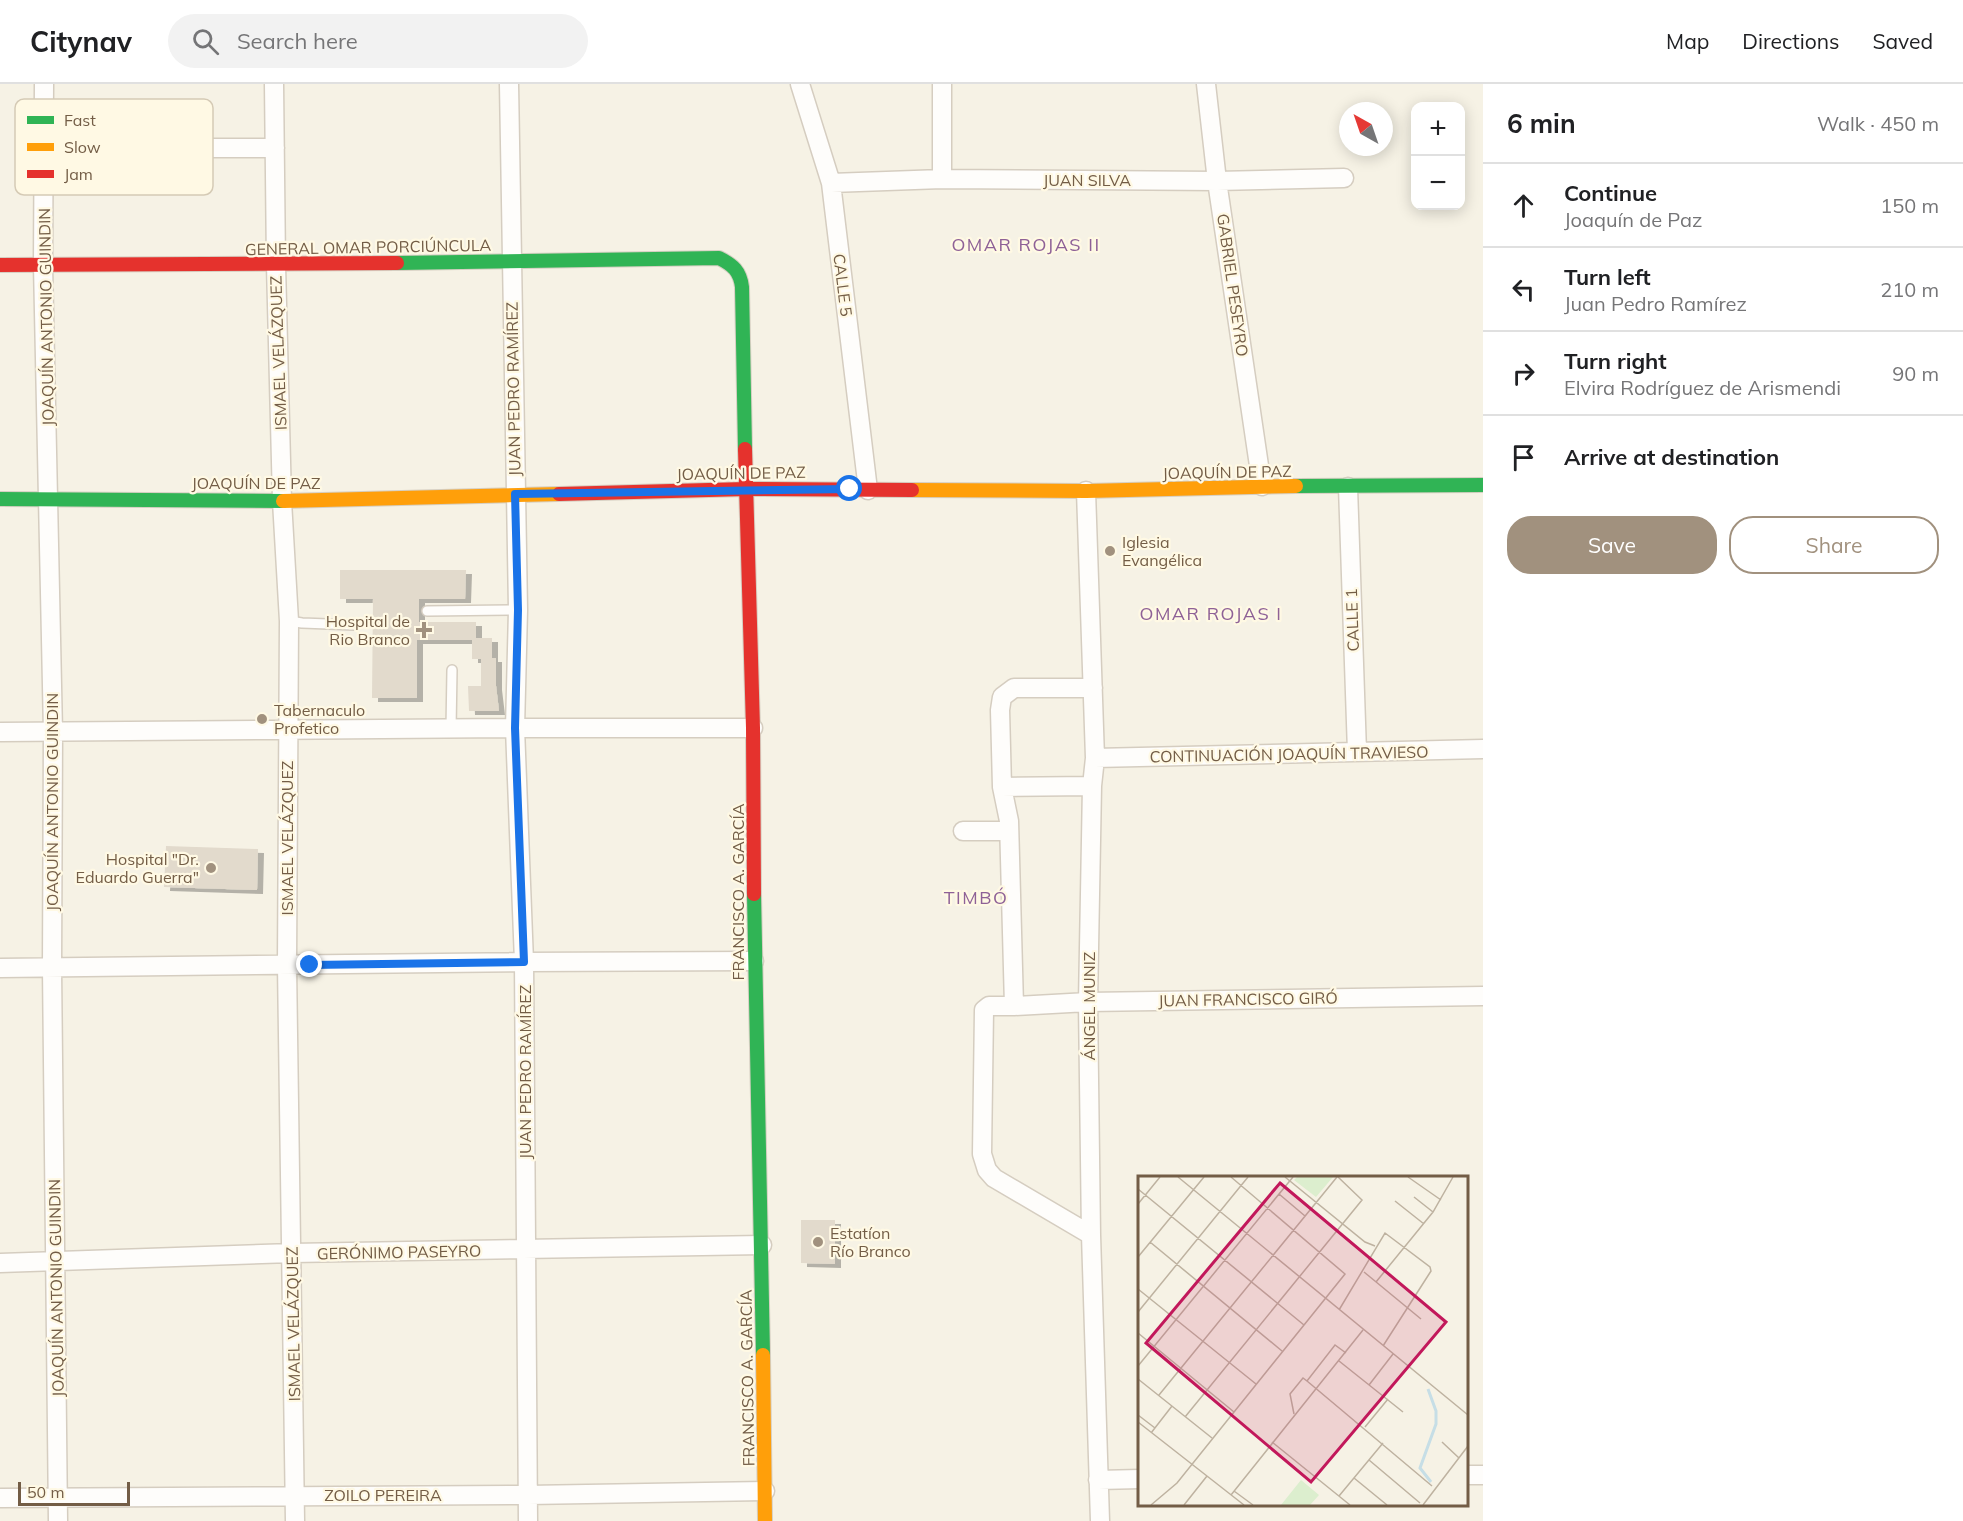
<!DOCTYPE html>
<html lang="en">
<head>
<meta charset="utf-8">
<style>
  body { margin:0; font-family:Mulish,sans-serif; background:#f2f2f2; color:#202124 }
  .controls { position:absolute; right:18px; top:18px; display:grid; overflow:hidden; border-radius:12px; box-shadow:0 3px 15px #0003 }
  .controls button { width:54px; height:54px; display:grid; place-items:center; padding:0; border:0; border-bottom:2px solid #e0e0e0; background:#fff; color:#202124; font:30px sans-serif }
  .compass { position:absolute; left:1339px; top:18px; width:54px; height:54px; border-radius:50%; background:#fff; box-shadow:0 3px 15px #0003; rotate:320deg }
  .scale { position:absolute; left:18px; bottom:15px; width:112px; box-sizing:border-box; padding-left:6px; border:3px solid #735d46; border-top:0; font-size:16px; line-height:21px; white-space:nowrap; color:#735d46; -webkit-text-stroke:4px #fff9e4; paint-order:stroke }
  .stop { position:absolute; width:18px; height:18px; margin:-14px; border:4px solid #1a73e8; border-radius:50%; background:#fff }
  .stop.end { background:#1a73e8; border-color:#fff; box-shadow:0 2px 6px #0008 }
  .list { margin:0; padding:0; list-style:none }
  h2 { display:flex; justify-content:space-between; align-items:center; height:78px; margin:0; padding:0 24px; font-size:26px }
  h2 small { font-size:20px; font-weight:400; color:#757577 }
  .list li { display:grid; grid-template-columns:39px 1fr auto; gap:18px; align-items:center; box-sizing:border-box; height:84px; padding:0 24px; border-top:2px solid #e0e0e0 }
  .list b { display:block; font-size:22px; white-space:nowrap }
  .list p { margin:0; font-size:20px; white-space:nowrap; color:#757577 }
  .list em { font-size:20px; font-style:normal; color:#757577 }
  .actions { display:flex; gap:12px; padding:18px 24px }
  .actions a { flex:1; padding:14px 0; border:2px solid #a1917e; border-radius:24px; text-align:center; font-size:21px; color:#a1917e }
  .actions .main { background:#a1917e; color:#fff }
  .icon { flex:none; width:33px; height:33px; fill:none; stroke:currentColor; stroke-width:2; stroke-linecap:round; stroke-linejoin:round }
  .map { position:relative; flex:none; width:1483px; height:1437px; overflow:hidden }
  header { display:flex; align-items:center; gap:36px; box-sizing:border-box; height:84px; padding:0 30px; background:#fff; border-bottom:2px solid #e0e0e0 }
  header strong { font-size:28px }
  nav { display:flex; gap:33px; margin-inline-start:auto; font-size:21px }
  .search { width:420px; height:54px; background:#f2f2f2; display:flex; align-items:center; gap:15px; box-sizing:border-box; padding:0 21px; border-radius:33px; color:#757577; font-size:22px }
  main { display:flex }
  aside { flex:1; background:#fff }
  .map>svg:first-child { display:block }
  .building { fill:#e2dacc; filter:url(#shadow) }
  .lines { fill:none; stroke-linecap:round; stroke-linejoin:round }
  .lane-casing { stroke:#d5cdc0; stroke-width:12 }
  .street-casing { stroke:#d5cdc0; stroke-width:21 }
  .fast-casing { stroke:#d6cfc2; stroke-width:16 }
  .slow-casing { stroke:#d6cfc2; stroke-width:16 }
  .jam-casing { stroke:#d6cfc2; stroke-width:16 }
  .lane { stroke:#fefdfb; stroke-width:9 }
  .street { stroke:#fefdfb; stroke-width:18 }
  .fast { stroke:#30b455; stroke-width:14 }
  .slow { stroke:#ff9f0a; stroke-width:14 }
  .jam { stroke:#e5322d; stroke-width:14 }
  .route { stroke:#1a73e8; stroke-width:8 }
  .poi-dot { fill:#a1917e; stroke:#fff9e4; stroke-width:2 }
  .labels { text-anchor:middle; stroke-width:4.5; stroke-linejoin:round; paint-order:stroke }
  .street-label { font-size:16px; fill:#735d46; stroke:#fff9e4 }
  .poi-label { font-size:16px; fill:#735d46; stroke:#fff9e4; text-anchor:start }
  .neighbourhood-label { font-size:18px; letter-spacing:1.5px; fill:#8e6197; stroke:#fff9e4 }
  .inset-river { fill:none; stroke:#c6dee6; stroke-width:3 }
  .inset-road { fill:none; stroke:#beb2a0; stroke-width:1.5 }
  .view { fill:#c2185b; fill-opacity:0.15; stroke:#c2185b; stroke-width:3 }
  .inset-edge { fill:none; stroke:#735d46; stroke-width:3 }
  .key { fill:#fff9e4; stroke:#d5cab5; stroke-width:1.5 }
  .key-label { font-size:16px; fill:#735d46 }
</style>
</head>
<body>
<header>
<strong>Citynav</strong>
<div class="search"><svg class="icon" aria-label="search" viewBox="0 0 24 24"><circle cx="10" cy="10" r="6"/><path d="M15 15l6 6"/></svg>Search here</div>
<nav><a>Map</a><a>Directions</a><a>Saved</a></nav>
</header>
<main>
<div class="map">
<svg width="1483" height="1437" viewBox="0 0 1483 1437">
  <defs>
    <filter id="shadow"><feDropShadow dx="6" dy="4" stdDeviation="0" flood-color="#0004"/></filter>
  </defs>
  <rect width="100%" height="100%" fill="#f6f2e5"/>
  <!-- building -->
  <path class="building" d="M340,486H466L465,515H419V538H476V554H492V574H496V602L499,627H469L468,602H481V575H472V556H417V614H372L373,515H340Z
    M166,762L258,765L257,806L164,803Z
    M801,1136H835V1180L801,1179Z"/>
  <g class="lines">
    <defs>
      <path id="lane" d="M427,527L518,526
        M289,537L302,539L354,541
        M451,645L452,586"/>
      <path id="street" d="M44,0L43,181L53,648L52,884L58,1437
        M274,0L276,181L282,417L289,537L287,881L295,1437
        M509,0L518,526L515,644L524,878L528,1437
        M800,0L831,99L868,406
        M942,0V95
        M1206,0L1217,97L1262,402
        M45,64H275
        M831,99L942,95L1217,97L1344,94
        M1348,403L1357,668
        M1086,407L1095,674L1092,702L1088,918L1091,1151L1100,1437
        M0,648L515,644H753
        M1095,674L1483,665
        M1002,703L1092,702
        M963,747H1009
        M0,884L524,878L754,877
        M1014,922L1088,918L1483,912
        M1091,1151L994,1094L987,1086L982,1070L984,926L989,922H1014L1009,737L1002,703L1000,626L1002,613L1014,604H1093
        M0,1179L292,1169L762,1161
        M1466,1391H1483
        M1098,1396L1140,1395
        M0,1414L528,1411L765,1407"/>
      <path id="fast" d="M397,179L719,174C733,181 740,187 742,203L745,365
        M1296,402L1483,401
        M0,415L283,417
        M754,810L763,1271"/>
      <path id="slow" d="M912,406L1086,407L1296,402
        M283,417L559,410
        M763,1271L765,1437"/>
      <path id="jam" d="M0,181L397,179
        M745,365L753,644L754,810
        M559,410L746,405L912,406"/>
    </defs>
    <!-- lane casing -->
    <use href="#lane" class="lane-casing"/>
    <!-- street casing -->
    <use href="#street" class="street-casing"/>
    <!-- fast casing -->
    <use href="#fast" class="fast-casing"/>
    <!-- slow casing -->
    <use href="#slow" class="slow-casing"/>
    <!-- jam casing -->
    <use href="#jam" class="jam-casing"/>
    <!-- lane -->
    <use href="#lane" class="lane"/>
    <!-- street -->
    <use href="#street" class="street"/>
    <!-- fast -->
    <use href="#fast" class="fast"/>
    <!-- slow -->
    <use href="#slow" class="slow"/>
    <!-- jam -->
    <use href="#jam" class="jam"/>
  </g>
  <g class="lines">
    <!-- route -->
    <path class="route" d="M310,881L524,878L515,644L518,526L515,410L850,405"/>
  </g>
  <!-- markers -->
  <g class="poi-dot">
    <circle cx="1110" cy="467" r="6"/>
    <path d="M421 537h6v6h6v6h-6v6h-6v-6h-6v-6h6z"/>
    <circle cx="262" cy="635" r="6"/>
    <circle cx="211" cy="784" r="6"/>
    <circle cx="818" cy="1158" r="6"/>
  </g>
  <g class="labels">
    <!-- street labels -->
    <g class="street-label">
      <text x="1087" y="102">JUAN SILVA</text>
      <text transform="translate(368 163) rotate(-1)" y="6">GENERAL OMAR PORCIÚNCULA</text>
      <text transform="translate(843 201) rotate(83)" y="6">CALLE 5</text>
      <text transform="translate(1233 201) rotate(82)" y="6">GABRIEL PESEYRO</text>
      <text transform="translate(46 233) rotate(-91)" y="6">JOAQUÍN ANTONIO GUINDIN</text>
      <text transform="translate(278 269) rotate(-92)" y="6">ISMAEL VELÁZQUEZ</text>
      <text transform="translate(513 305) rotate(-91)" y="6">JUAN PEDRO RAMÍREZ</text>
      <text transform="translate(1227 388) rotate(-1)" y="6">JOAQUÍN DE PAZ</text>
      <text transform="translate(741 389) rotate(-1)" y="6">JOAQUÍN DE PAZ</text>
      <text x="256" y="405">JOAQUÍN DE PAZ</text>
      <text transform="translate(1352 536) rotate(-92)" y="6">CALLE 1</text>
      <text transform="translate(1289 670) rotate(-1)" y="6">CONTINUACIÓN JOAQUÍN TRAVIESO</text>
      <text transform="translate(52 718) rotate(-90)" y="6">JOAQUÍN ANTONIO GUINDIN</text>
      <text transform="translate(287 754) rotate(-90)" y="6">ISMAEL VELÁZQUEZ</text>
      <text transform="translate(738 808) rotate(-90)" y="6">FRANCISCO A. GARCÍA</text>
      <text transform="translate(1248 915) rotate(-1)" y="6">JUAN FRANCISCO GIRÓ</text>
      <text transform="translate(1089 922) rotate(-90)" y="6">ÁNGEL MUNIZ</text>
      <text transform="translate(525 988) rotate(-90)" y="6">JUAN PEDRO RAMÍREZ</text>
      <text transform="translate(399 1168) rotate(-1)" y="6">GERÓNIMO PASEYRO</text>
      <text transform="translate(56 1204) rotate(-91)" y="6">JOAQUÍN ANTONIO GUINDIN</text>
      <text transform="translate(293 1240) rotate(-91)" y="6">ISMAEL VELÁZQUEZ</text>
      <text transform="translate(747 1294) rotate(-91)" y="6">FRANCISCO A. GARCÍA</text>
      <text x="383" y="1417">ZOILO PEREIRA</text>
    </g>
    <!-- poi labels -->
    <g class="poi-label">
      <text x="1122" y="464">Iglesia<tspan x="1122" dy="18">Evangélica</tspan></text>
      <text x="410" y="543" text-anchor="end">Hospital de<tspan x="410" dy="18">Rio Branco</tspan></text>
      <text x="274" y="632">Tabernaculo<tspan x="274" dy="18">Profetico</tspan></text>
      <text x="199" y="781" text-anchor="end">Hospital "Dr.<tspan x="199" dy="18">Eduardo Guerra"</tspan></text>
      <text x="830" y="1155">Estatíon<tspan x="830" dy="18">Río Branco</tspan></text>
    </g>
    <!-- neighbourhood labels -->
    <g class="neighbourhood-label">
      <text x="1026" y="167">OMAR ROJAS II</text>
      <text x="1211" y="536">OMAR ROJAS I</text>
      <text x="976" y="820">TIMBÓ</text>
    </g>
  </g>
  <!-- overview -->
  <g transform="translate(1138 1092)">
    <rect width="330" height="330" fill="#f6f2e5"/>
    <path d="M159,1H195L178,21L156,4ZM163,304L181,319L172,329H143Z" fill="#dceece"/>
    <path class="inset-river" d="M290,213L298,235V248L282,292L293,306"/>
    <path class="inset-road" d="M40,1L330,239M147,1L227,66L237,70M270,1L303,24M0,13L166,149M141,18L167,40M276,21L295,36M257,25L286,48M0,28L22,1M12,66L144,175M0,81L66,1M226,96L283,143M238,106L295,36L315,1M0,113L118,208M201,134L247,57L292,91L293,95L245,170M0,136L110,1M0,157L96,236M201,185L265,236M0,190L155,1M0,203L74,262M169,205L294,310M231,209L255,178M21,219L199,1M156,238L152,218L165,202L169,205L197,169L208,177M0,239L17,252M47,241L224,24L200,1M0,246L106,329M227,251L250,223M13,257L34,230M134,266L212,329M304,266L321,282M231,284L282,327M216,302L249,329M96,315L115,329M93,319L225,154M201,320L245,267M13,329L39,307L207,98L93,1M46,329L69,300M285,329L330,270"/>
    <path class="view" d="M142,7L308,146L173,306L8,167Z"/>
    <rect width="330" height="330" class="inset-edge"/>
  </g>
  <!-- legend -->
  <rect x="15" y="15" width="198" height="96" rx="9" class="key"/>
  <rect x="27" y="32" width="27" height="8" fill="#30b455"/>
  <rect x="27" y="59" width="27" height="8" fill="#ff9f0a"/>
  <rect x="27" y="86" width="27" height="8" fill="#e5322d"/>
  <g class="key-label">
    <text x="64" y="42">Fast</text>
    <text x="64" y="69">Slow</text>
    <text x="64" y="96">Jam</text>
  </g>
</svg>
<div class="controls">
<button>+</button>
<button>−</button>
</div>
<svg class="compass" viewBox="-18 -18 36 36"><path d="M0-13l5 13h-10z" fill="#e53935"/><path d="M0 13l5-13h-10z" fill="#757577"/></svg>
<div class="scale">50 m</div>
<div class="stop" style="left:850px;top:405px"></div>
<div class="stop end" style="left:310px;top:881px"></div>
</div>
<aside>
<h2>6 min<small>Walk · 450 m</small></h2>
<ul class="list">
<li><svg class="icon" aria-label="ahead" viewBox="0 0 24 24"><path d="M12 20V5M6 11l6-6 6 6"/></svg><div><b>Continue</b><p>Joaquín de Paz</p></div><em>150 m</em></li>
<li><svg class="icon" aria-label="left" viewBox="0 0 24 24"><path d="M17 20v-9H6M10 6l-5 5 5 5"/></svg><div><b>Turn left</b><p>Juan Pedro Ramírez</p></div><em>210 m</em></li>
<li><svg class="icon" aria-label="right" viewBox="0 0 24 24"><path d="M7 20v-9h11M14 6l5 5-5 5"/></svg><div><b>Turn right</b><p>Elvira Rodríguez de Arismendi</p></div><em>90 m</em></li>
<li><svg class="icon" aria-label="arrive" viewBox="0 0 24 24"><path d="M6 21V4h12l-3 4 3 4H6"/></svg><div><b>Arrive at destination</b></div></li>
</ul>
<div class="actions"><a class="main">Save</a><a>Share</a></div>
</aside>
</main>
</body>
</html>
